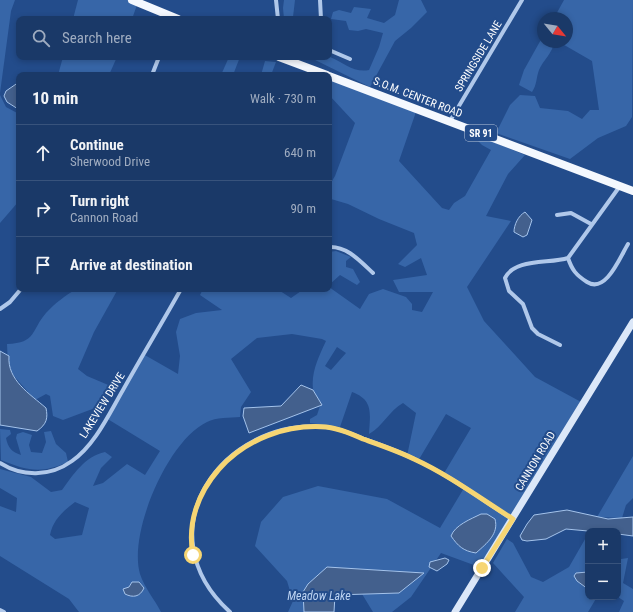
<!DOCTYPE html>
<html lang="en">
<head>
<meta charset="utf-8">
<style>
  body { margin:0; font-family:"Roboto Condensed",sans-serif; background:#23406e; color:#f1f3f6 }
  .controls { position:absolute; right:12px; bottom:12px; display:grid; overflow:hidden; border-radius:8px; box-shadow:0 2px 6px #0003 }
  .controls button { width:36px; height:36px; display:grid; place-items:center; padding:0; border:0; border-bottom:1px solid #38537c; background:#1a3968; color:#f1f3f6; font:20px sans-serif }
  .compass { position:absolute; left:537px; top:12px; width:36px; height:36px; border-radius:50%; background:#1a3968; box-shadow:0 2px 6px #0003; rotate:120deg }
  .stop { position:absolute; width:12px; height:12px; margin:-9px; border:3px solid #f6d573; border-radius:50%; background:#fff }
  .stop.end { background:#f6d573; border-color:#fff; box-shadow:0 1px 4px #0008 }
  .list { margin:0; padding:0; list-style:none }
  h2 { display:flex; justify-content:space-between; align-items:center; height:52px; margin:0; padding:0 16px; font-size:17px }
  h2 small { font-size:13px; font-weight:400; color:#9facc0 }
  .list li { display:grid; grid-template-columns:26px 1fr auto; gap:12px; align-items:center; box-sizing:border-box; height:56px; padding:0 16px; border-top:1px solid #38537c }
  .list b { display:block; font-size:15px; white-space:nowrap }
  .list p { margin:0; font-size:13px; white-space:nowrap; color:#9facc0 }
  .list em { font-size:13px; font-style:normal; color:#9facc0 }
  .icon { flex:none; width:22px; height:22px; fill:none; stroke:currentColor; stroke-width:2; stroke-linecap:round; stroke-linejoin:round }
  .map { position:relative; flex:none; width:633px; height:612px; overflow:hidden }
  .search { position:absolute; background:#1a3968; box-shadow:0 2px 6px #0003; left:16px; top:16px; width:316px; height:44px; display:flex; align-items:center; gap:10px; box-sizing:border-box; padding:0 14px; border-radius:8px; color:#9facc0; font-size:15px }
  .panel { position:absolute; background:#1a3968; box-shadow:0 2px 6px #0003; left:16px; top:72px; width:316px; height:220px; border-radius:8px }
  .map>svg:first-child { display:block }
  .green { fill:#3766a8; fill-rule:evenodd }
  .water { fill:#43608d; stroke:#a4c3eb }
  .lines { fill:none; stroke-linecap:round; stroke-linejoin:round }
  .minor { stroke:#b0c8ea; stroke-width:4 }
  .secondary { stroke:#dbe7f8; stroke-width:7 }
  .primary { stroke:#f4f8fe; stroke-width:8 }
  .route { stroke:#f6d573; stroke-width:5 }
  .labels { text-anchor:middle; stroke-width:4; stroke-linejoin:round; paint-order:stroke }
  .shield { fill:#234c8b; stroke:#bdc9dc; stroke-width:1 }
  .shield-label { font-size:10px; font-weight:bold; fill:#fff }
  .street-label { font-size:11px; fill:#fff; stroke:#234c8b }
  .water-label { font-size:12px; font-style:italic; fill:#bcd3f2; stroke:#234c8b }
</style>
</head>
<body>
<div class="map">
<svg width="633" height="612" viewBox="0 0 633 612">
  <rect width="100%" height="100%" fill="#234c8b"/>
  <!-- green -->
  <path class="green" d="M0,0H15L11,11L0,93Z
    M78,0H132L138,2L132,19H73Z
    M284,0H295L293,17L295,19H284L283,8Z
    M399,0H421L427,12L411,28L395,41L370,87L309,57C315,57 326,55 330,57C344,63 354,73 369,70L379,47L383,33L366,29L358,31L349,30L346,21L331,19L333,12L339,10L351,13L354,7L371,9L367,18L384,23L395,15Z
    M564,0H633L632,117L626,126L598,138L570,159L496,133L510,105L520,95L535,96L540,108L568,111L582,119L590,110H599L592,61L559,42H567V18H554Z
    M543,36V42H554C553,53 543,60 539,70C536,78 537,85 532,92L519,85L524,70Z
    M63,57H117L109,75H58Z
    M229,57H240L233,75H221Z
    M265,61L276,62L271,75H261Z
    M329,76L417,109L399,161L442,208L449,210L454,203L465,196L491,150L482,145L478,141L481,137L525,155L508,174L486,216L511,221L467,287L484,321L535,377L583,403L482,568L441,553L411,597L392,612H373L362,594L399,593L423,573L303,592L304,612H288L293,601L287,581L255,546L261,522L283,497L318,486L387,499L440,528L464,488L443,475L471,428L446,414L418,461L407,456L416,413L403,403C389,411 383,426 369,434C370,414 374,400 352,392L340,427L310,423V419L317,415L320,406C318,401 313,394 313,389C311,372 319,356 326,341L322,339L292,334L257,338L231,359L251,392L241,407L240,417C230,418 216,417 207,422C168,440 128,533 140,574C144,587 155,600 161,612H79L69,599L0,556V506L16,512L17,498L0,488V469L31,477L51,492L62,490C73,475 85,456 105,452L112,457L101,468L93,486L103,483L127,464L145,475L160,451L106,418L143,354L178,374L180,356L176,332L180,319L196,313L222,310L200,295L203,289H226L232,292V289H277L291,298L304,289H329V287L360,309L369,294L383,289L406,297L412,304V310L422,312L433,292H399L393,280L427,275L421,258L405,267L398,264L417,245L414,233L379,219L348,204L331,199L329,200V186L335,176L355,123L329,95ZM337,347L346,353L331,370L325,366ZM75,502L89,508L82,535L55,539L50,535C53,520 63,511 75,502Z
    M0,95L6,107L19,114V201L0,223Z
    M336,251L351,257L346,261V267L353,269L360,282L357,285L340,275L329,285V252Z
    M76,289H118L94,332L78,369L87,376L113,387L103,405L63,420L53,416L50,396L46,394L35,400L14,376L8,365L7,344C37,343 31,330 46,313C55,303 65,296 76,289Z
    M0,429L10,430L11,434L6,438C8,448 12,452 21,455L16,438L17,434L23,432L32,435L29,445L31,452L42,453L46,442L44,432L51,431L56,444L66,453L68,462C41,474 28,471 1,460Z
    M633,456V498L626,505L622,518L597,517Z
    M588,534V572L576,573L588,589V597H597L588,612H515L524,597L493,563L507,539L513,543L531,577L543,582L569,567Z
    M628,558L623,583L633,589V612H619L624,601L618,597V564L621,559Z"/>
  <!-- water -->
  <path class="water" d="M19,82V109H18L7,102L4,96L6,91Z
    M525,212L532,220L527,235L523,237L514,232C514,225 518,216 525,212Z
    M0,351L9,356C7,380 30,394 46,408C48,418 47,424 37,431L0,425Z
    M301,385L313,390L322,405L249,433L243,416L244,408L281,406Z
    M567,510L608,519L633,517V536L618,534V531H588L566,529L546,539L527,541L522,540L520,536L527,524L534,515Z
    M481,514H487L495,519C499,534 487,543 476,553C463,551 458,546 451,536C455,525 471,519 481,514Z
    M445,558L449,560L447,564L437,571L429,567L430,562Z
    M327,567L424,573L399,593L335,595L334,612H304L303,592L308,584Z
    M588,572V589L577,581L574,576L576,573Z
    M132,582H139L144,588C140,597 133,598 125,594L123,589L129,587Z"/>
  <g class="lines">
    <!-- minor -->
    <path class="minor" d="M276,0L278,19
      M320,0L321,19
      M329,50L350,59
      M152,75L159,57
      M450,121L522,0
      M557,215L571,213L591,224
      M329,247C347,246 360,261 373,273
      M568,258C572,270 576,275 587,282C606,294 620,257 628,244
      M0,309L10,302L21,289
      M560,345L538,334L532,328L523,304L509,291L505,278C515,258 549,264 568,258L620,186
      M0,463C22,477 50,477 72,461C95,445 109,414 123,390C142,356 162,323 181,289
      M0,610L4,612
      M230,612C142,532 222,417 326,427C339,428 352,434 364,439C381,445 398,451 414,459C449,475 481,499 512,519"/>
    <!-- secondary -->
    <path class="secondary" d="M455,612L633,322"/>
    <!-- primary -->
    <path class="primary" d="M132,0L178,19
      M279,57L327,75
      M329,76L633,191"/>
  </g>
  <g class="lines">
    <!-- route -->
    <path class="route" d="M193,555C187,523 198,493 219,469C246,439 286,424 326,427C338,428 352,434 363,439C380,445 398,451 414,459C449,475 481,499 513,519L482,568"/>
  </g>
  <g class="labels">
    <!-- shield labels -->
    <rect class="shield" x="465" y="125" width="32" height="16" rx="3"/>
    <g class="shield-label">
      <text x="481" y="137">SR 91</text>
    </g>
    <!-- street labels -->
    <g class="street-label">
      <text transform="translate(478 56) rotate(-59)" y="4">SPRINGSIDE LANE</text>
      <text transform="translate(418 97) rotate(21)" y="4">S.O.M. CENTER ROAD</text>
      <text transform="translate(102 405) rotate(-58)" y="4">LAKEVIEW DRIVE</text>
      <text transform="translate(535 461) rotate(-59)" y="4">CANNON ROAD</text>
    </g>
    <!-- water labels -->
    <g class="water-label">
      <text x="319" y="600">Meadow Lake</text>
    </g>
  </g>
</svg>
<div class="controls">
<button>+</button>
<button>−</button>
</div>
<svg class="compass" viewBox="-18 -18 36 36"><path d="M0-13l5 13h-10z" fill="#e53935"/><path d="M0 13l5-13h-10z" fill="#9facc0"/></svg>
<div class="stop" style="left:193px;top:555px"></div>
<div class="stop end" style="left:482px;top:568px"></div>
<div class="search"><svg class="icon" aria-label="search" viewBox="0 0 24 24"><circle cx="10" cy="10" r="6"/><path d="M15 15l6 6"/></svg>Search here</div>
<section class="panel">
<h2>10 min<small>Walk · 730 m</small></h2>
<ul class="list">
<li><svg class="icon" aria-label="ahead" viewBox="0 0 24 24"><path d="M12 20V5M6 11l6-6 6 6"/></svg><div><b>Continue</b><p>Sherwood Drive</p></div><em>640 m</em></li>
<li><svg class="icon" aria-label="right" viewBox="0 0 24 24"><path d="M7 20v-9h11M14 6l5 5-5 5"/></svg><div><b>Turn right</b><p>Cannon Road</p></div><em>90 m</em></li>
<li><svg class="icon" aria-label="arrive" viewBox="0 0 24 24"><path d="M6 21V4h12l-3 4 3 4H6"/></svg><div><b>Arrive at destination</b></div></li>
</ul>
</section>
</div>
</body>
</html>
